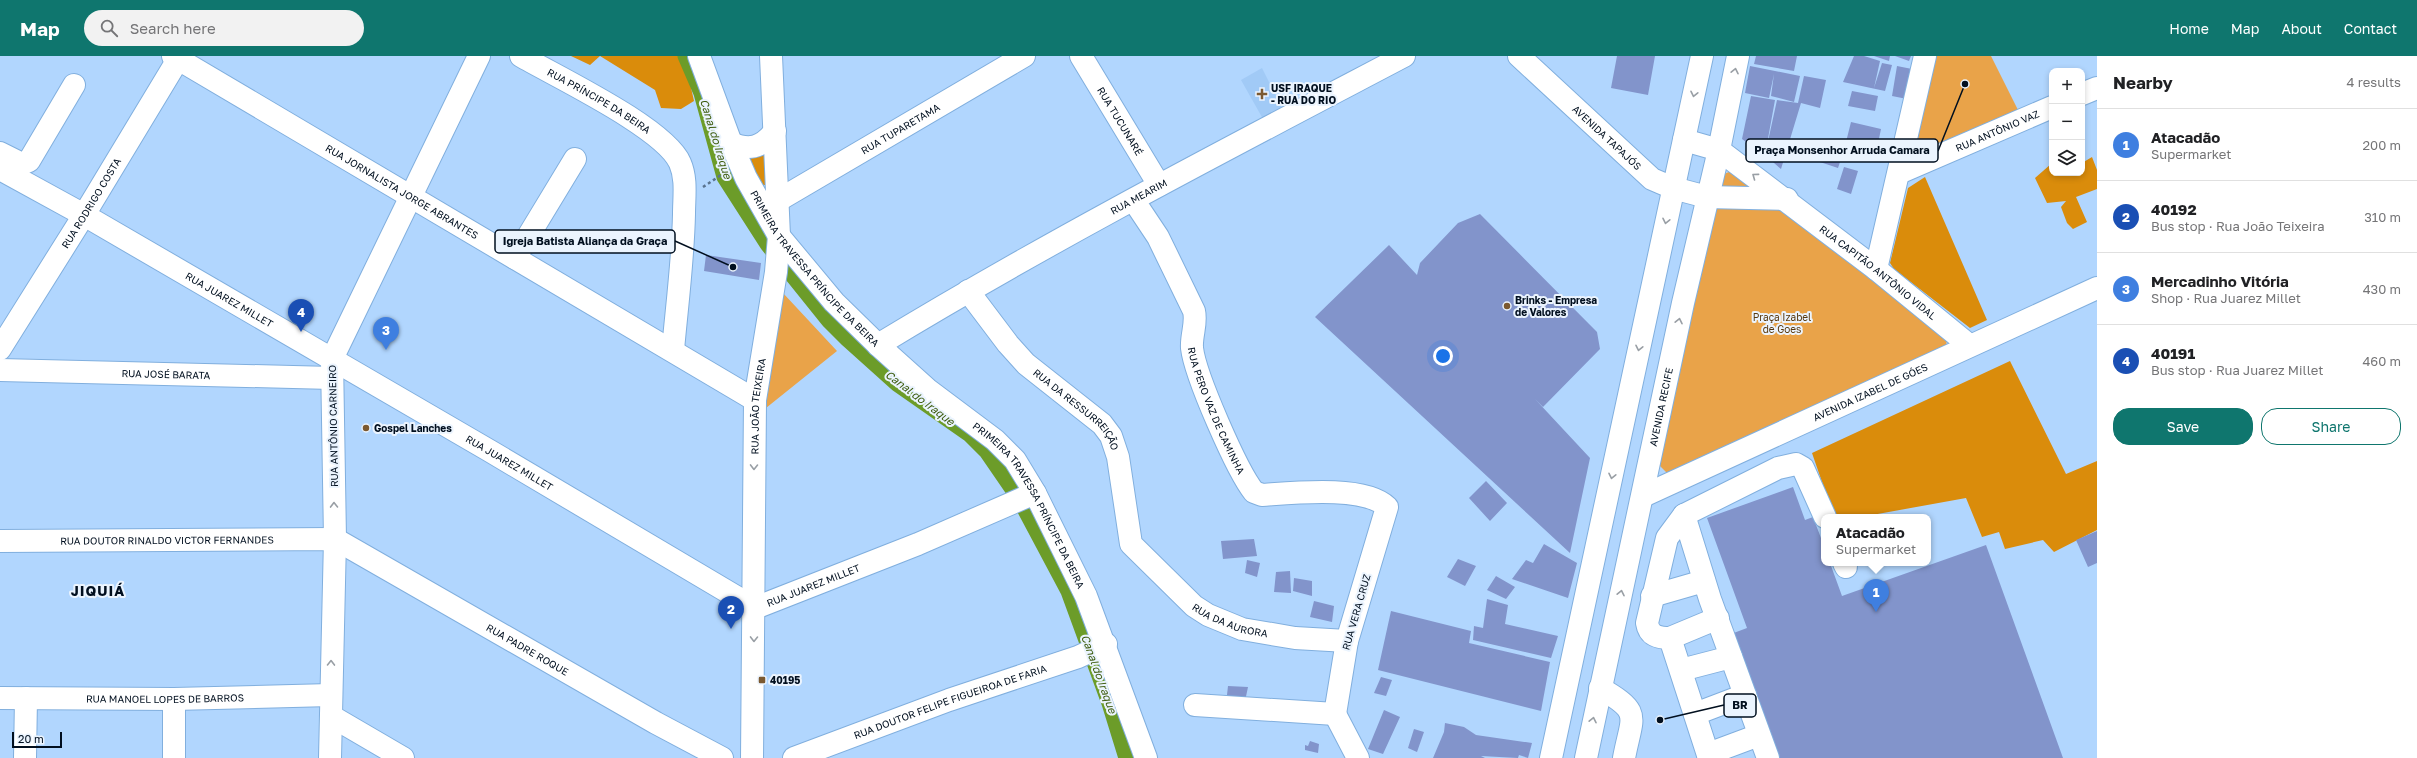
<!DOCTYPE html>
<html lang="en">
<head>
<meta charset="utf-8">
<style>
  body { margin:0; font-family:"Golos Text",sans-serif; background:#f2f2f2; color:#202124 }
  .controls { position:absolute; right:12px; top:12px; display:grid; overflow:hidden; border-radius:8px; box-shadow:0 2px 6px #0003 }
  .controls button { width:36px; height:36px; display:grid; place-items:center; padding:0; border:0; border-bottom:1px solid #e0e0e0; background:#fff; color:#202124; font:20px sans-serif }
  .scale { position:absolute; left:12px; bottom:10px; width:50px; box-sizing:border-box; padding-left:4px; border:2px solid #010f1f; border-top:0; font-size:11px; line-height:14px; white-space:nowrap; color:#010f1f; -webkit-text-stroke:3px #ebf4fe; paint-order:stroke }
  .you { position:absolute; left:1443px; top:300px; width:14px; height:14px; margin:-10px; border:3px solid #fff; border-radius:50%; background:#1a73e8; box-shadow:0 0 0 6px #1a73e833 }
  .badge { display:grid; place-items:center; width:26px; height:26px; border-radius:50%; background:#0f766e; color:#fff; font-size:13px; font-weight:700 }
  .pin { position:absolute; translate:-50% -33px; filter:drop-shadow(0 1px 2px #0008) }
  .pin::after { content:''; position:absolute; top:21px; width:14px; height:12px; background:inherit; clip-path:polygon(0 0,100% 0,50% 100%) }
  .popup { position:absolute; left:1821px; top:458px; width:110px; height:52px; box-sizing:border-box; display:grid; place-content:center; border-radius:8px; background:#fff; filter:drop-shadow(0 1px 3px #0005); font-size:13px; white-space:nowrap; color:#757577 }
  .popup b { font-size:15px; color:#202124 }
  .popup::after { content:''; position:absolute; left:50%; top:100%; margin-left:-8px; border:8px solid transparent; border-top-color:#fff }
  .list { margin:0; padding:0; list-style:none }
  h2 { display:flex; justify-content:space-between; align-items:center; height:52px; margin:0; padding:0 16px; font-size:17px }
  h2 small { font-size:13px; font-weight:400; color:#757577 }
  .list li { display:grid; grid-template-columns:26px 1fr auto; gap:12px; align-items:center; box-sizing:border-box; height:72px; padding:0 16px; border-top:1px solid #e0e0e0 }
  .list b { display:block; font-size:15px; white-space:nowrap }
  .list p { margin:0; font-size:13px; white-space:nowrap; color:#757577 }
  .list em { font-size:13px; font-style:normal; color:#757577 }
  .actions { display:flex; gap:8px; padding:12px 16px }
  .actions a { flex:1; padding:9px 0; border:1px solid #0f766e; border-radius:16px; text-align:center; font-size:14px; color:#0f766e }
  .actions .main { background:#0f766e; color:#fff }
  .icon { flex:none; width:22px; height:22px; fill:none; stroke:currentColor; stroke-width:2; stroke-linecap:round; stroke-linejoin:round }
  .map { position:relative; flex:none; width:2097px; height:702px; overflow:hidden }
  header { display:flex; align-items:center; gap:24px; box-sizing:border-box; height:56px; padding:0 20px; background:#0f766e; color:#fff }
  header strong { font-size:19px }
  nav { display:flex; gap:22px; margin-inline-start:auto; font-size:14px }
  .search { width:280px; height:36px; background:#f2f2f2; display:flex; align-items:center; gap:10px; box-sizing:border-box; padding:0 14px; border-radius:22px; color:#757577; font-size:15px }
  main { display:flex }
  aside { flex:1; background:#fff }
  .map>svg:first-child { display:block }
  .built { fill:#a1caf6 }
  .green { fill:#e9a349 }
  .forest { fill:#da8c0b }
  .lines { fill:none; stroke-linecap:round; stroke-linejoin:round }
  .canal { stroke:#6c9c29; stroke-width:17 }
  .building { fill:#8294cb }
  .minor-casing { stroke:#81afde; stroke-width:24 }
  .major-casing { stroke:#81afde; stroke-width:24 }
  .path { stroke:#59738f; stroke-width:2.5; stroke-dasharray:3 3; stroke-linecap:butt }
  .minor { stroke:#fff; stroke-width:22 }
  .major { stroke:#fff; stroke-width:22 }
  .oneway { stroke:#999fa5 }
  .poi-dot { fill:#7b5930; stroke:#ebf4fe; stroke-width:1.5 }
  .labels { text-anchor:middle; stroke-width:4; stroke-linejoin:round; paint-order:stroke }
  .poi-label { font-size:10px; font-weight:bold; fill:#010f1f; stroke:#ebf4fe; text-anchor:start }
  .street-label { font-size:10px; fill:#010f1f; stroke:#ebf4fe }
  .park-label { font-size:10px; fill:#59390e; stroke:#ebf4fe }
  .water-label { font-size:11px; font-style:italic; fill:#3d5c0e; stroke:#ebf4fe }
  .district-label { font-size:14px; font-weight:bold; letter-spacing:1px; fill:#010f1f; stroke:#ebf4fe }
  .leader { fill:none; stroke:#010f1f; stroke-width:1.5 }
  .callout-dot { fill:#010f1f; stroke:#ebf4fe; stroke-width:1.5 }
  .callout { fill:#ebf4fe; stroke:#010f1f; stroke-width:1.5 }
  .callout-label { font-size:11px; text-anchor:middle; font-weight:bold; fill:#010f1f }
</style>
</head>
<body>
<header>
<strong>Map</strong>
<div class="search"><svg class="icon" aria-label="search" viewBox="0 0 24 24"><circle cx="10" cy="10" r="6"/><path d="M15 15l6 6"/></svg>Search here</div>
<nav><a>Home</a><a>Map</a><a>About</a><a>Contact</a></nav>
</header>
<main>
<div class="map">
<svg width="2097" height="702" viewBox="0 0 2097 702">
  <rect width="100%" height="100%" fill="#b1d6fe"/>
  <!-- built -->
  <path class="built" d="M1262,12L1282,52L1263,63L1241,24Z"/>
  <!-- green -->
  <path class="green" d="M1932,0H1991L2019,56L1923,98L1917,97L1914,92Z
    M1729,116H1738L1947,283L1946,290L1667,417L1659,409L1713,153L1724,118Z
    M783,237L837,295L766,352V328Z"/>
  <!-- forest -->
  <path class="forest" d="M571,0H679L687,14L694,45L681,53L661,52L655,34L600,0L590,9Z
    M768,94L765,129L756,130L745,98Z
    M2092,101L2097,114V133L2076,141L2087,166L2073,173L2067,167L2061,151L2066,145L2047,147L2035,122L2051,108L2052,117H2082V107Z
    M1925,121L1987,264L1970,272L1894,213L1890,207L1908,132Z
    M2010,305L2066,418L2097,405V474L2054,496L2043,484L2005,493L1999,476L1982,481L1966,442L1861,461H1834L1812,397Z"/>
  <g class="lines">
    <!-- canal -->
    <path class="canal" d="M686,0L702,37L725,121L768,188L829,264L848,283L897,327L970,378L987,395L1020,443L1069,535L1110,647L1127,702"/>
  </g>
  <!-- building -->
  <path class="building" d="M1617,0H1655L1648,39L1611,32Z
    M1756,0H1797L1794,15L1754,8Z
    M1854,0H1864L1880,5L1874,32L1882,7L1892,9L1885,35L1843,26Z
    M1874,0H1890L1889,5Z
    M1895,0H1911L1909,5Z
    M1750,10L1800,20L1794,46L1771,40L1774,18L1769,42L1745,37Z
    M1897,10L1912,13L1907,43L1892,40Z
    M1804,20L1826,24L1820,52L1801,47L1781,113L1765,99L1777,44L1798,47Z
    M1852,35L1878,40L1875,55L1848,50Z
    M1751,40L1775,44L1765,99L1742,83Z
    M1851,66L1881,73L1876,97L1845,90Z
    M1825,91L1843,97L1838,112L1820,106Z
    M1844,111L1858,115L1851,138L1837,133Z
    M1480,158L1597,276L1600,293L1543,351L1535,343L1590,402L1570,497L1315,261L1389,189L1417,219L1420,207L1458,167Z
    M706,199L761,207L759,224L704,215Z
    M1486,425L1507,447L1490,465L1469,442Z
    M1793,431L1805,464L1813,461L1824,490V507H1830L1842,540L1986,489L2063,702H1777L1731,578L1747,572L1707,462Z
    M2097,475V507L2088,511L2076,484Z
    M1254,483L1257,500L1223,503L1221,485Z
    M1544,488L1577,507L1568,542L1512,523L1526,504L1533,507Z
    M1458,503L1476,510L1465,530L1447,521Z
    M1247,504L1260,507L1257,521L1245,517Z
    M1290,515L1291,537L1274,536L1276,516Z
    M1496,520L1515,531L1506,543L1487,534Z
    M1294,522L1312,525V540L1293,535Z
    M1487,543L1508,549L1505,568L1558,580L1551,602L1473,584L1474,570L1483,572Z
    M1314,545L1334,550L1332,566L1310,561Z
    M1391,555L1471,575L1469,587L1550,606L1541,655L1378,614Z
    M1381,621L1392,624L1386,640L1374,637Z
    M1228,630L1248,631L1244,650L1226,648Z
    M1384,654L1400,661L1383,698L1368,693Z
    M1445,667L1464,671L1476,679L1532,687L1528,702L1519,699L1518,702L1481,700L1485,702H1433L1444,676Z
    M1414,673L1424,676L1417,696L1408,692Z
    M1310,685L1319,688L1318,697L1305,694V689L1308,690Z"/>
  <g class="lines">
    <defs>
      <g id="minor">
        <path id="s1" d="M173,0L755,344"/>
        <path id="s2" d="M521,0C557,21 665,72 680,107C687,123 684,141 684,158C683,204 677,249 673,294"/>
        <path id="s3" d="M699,0L731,87L746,122L779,180L834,246L878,289L927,333L995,384L1015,404L1035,437L1086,540L1146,702"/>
        <path id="s4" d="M1081,0L1159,129"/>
        <path d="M2082,38L2097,32"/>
        <path id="s5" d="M1684,84L1719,94L1876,213L1969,289"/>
        <path d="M731,87C749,95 762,92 775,75"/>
        <path d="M0,97L22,108L29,105L74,29"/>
        <path id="s6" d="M0,113L84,159L490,395L755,552L918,488L1035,437"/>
        <path id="s7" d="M1899,117L2052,51"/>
        <path d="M1673,132L1707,141L1787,143"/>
        <path id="s8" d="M777,145L1024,0"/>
        <path id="s9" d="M1134,145L1158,181L1194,255C1197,268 1191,279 1192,292C1195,319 1237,415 1254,436L1262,439C1292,437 1365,429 1387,451L1347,585L1335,658"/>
        <path d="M515,202L575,103"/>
        <path d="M1876,213L1925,0"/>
        <path id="s10" d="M968,235L1008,288L1026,308L1102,368L1111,380L1118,401L1131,488L1194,550L1208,559L1242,573L1295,582L1347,585"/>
        <path id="s11" d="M878,289C1049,185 1227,93 1404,0"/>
        <path id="s12" d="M0,293L84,159L180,0"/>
        <path id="s13" d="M0,314L332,322"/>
        <path id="s14" d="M1643,440L2097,232"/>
        <path d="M1684,459L1778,412L1796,408L1803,412L1825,461"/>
        <path id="s15" d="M0,485L335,483L656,667L722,702"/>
        <path d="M1844,507L1846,511"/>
        <path d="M1652,540L1704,525"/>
        <path d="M1670,582L1718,562"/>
        <path d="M1681,614L1731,601"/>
        <path d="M1600,632C1643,657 1632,659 1624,702"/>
        <path id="s16" d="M0,642L174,643L331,639"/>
        <path d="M174,643V702"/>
        <path d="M1195,649L1335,658"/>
        <path d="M1335,658L1358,702"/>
        <path d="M1695,658L1745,639"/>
        <path d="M331,660L403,702"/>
        <path d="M1708,698L1759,679"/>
        <path d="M25,702L26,642"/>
        <path d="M330,702L335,483L332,303L479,0"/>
        <path id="s17" d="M752,702L755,344L776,216L779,180L771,0"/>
        <path id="s18" d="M794,702L949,644L1078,601L1106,588"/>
        <path d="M1709,702L1670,582C1658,582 1649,580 1647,567L1667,482L1684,459L1710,543L1768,702"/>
      </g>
      <g id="major">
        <path id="s19" d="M1519,0L1652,123L1673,132"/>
        <path d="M1551,702L1702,0"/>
        <path id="s20" d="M1586,702L1683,247L1719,94L1738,0"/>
      </g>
    </defs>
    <!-- minor casing -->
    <use href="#minor" class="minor-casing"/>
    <!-- major casing -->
    <use href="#major" class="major-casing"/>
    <!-- path -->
    <path class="path" d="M703,131L724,117"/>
    <!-- minor -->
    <use href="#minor" class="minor"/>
    <!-- major -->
    <use href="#major" class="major"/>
  </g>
  <!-- one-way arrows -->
  <defs><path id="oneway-chevron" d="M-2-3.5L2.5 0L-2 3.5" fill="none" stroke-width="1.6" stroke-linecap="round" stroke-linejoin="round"/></defs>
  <g class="oneway">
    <use href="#oneway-chevron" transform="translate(1735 15) rotate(-78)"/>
    <use href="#oneway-chevron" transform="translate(1694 38) rotate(102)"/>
    <use href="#oneway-chevron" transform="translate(1755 120) rotate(-144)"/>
    <use href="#oneway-chevron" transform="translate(1666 165) rotate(102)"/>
    <use href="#oneway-chevron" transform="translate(1679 265) rotate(-78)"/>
    <use href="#oneway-chevron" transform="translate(1639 292) rotate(102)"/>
    <use href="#oneway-chevron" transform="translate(754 411) rotate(91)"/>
    <use href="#oneway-chevron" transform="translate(1612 420) rotate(102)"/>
    <use href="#oneway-chevron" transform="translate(334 449) rotate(-91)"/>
    <use href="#oneway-chevron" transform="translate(1621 537) rotate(-78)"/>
    <use href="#oneway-chevron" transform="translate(754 583) rotate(91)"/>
    <use href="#oneway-chevron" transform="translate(331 607) rotate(-89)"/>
    <use href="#oneway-chevron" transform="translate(1593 664) rotate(-78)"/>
  </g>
  <!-- markers -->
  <g class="poi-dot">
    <path d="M1260 32h4v4h4v4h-4v4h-4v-4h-4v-4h4z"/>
    <circle cx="1507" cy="250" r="4"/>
    <circle cx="366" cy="372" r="4"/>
    <rect x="758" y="620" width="8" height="8" rx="2"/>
  </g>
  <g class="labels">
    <!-- poi labels -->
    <g class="poi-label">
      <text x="1271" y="36">USF IRAQUE<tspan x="1271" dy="12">- RUA DO RIO</tspan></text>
      <text x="1515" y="248">Brinks - Empresa<tspan x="1515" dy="12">de Valores</tspan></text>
      <text x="374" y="376">Gospel Lanches</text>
      <text x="770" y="628">40195</text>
    </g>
    <!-- street labels -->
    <g class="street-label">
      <text dy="4" stroke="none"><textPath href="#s2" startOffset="90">RUA PRÍNCIPE DA BEIRA</textPath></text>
      <text dy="4" stroke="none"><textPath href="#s4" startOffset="76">RUA TUCUNARÉ</textPath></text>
      <text dy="4" stroke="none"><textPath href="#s8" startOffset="143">RUA TUPARETAMA</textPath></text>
      <text dy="4" stroke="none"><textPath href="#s7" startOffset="107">RUA ANTÔNIO VAZ</textPath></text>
      <text dy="4" stroke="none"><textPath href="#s19" startOffset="120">AVENIDA TAPAJÓS</textPath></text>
      <text dy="4" stroke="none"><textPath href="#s1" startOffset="266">RUA JORNALISTA JORGE ABRANTES</textPath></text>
      <text dy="4" stroke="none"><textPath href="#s11" startOffset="300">RUA MEARIM</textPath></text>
      <text dy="4" stroke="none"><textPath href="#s12" startOffset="172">RUA RODRIGO COSTA</textPath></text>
      <text dy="4" stroke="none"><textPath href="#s3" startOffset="245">PRIMEIRA TRAVESSA PRÍNCIPE DA BEIRA</textPath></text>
      <text dy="4" stroke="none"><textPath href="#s5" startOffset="237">RUA CAPITÃO ANTÔNIO VIDAL</textPath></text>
      <text dy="4" stroke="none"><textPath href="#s6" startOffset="264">RUA JUAREZ MILLET</textPath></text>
      <text dy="4" stroke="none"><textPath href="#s13" startOffset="166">RUA JOSÉ BARATA</textPath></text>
      <text dy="4" stroke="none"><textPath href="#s14" startOffset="250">AVENIDA IZABEL DE GÓES</textPath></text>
      <text dy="4" stroke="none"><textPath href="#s17" startOffset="352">RUA JOÃO TEIXEIRA</textPath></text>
      <text dy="4" stroke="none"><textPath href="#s20" startOffset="359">AVENIDA RECIFE</textPath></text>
      <text dy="4" stroke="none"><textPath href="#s9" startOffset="230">RUA PERO VAZ DE CAMINHA</textPath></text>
      <text dy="4" stroke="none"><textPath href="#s10" startOffset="162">RUA DA RESSURREIÇÃO</textPath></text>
      <text transform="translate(333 370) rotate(-91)" y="4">RUA ANTÔNIO CARNEIRO</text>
      <text dy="4" stroke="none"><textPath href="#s6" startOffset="588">RUA JUAREZ MILLET</textPath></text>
      <text dy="4" stroke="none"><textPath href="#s3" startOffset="569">PRIMEIRA TRAVESSA PRÍNCIPE DA BEIRA</textPath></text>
      <text dy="4" stroke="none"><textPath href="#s15" startOffset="167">RUA DOUTOR RINALDO VICTOR FERNANDES</textPath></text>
      <text dy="4" stroke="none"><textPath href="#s6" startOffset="936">RUA JUAREZ MILLET</textPath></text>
      <text transform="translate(1356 556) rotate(-74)" y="4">RUA VERA CRUZ</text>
      <text dy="4" stroke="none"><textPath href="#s10" startOffset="443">RUA DA AURORA</textPath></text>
      <text dy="4" stroke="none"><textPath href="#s15" startOffset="557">RUA PADRE ROQUE</textPath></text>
      <text dy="4" stroke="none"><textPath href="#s16" startOffset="165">RUA MANOEL LOPES DE BARROS</textPath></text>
      <text dy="4" stroke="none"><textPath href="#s18" startOffset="166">RUA DOUTOR FELIPE FIGUEIROA DE FARIA</textPath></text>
    </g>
    <!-- park labels -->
    <g class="park-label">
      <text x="1782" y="265">Praça Izabel<tspan x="1782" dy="12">de Goes</tspan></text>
    </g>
    <!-- water labels -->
    <g class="water-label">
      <text transform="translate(716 83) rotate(73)" y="4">Canal do Iraque</text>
      <text transform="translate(920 342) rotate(37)" y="4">Canal do Iraque</text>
      <text transform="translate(1099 618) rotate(70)" y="4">Canal do Iraque</text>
    </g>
    <!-- district labels -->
    <g class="district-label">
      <text x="98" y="540">JIQUIÁ</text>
    </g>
  </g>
  <!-- callouts -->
  <path class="leader" d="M1965 28L1938 95M733 211L675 185M1660 664L1724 649"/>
  <g class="callout-dot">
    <circle cx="1965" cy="28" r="4"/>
    <circle cx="733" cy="211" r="4"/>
    <circle cx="1660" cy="664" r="4"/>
  </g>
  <g class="callout">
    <rect x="1746" y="83" width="192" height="23" rx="4"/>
    <rect x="495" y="174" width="180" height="23" rx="4"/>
    <rect x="1724" y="638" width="32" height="23" rx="4"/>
  </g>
  <g class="callout-label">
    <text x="1842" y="98">Praça Monsenhor Arruda Camara</text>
    <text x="585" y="189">Igreja Batista Aliança da Graça</text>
    <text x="1740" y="653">BR</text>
  </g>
</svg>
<div class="controls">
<button>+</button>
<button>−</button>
<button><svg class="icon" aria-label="layers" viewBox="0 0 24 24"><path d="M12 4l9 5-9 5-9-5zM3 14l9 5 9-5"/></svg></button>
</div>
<div class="scale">20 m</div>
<div class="you"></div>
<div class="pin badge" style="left:1876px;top:556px;background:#3f7fe0">1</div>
<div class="popup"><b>Atacadão</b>Supermarket</div>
<div class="pin badge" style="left:731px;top:573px;background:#1a4fb4">2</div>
<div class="pin badge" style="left:386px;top:294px;background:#3f7fe0">3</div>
<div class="pin badge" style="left:301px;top:276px;background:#1a4fb4">4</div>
</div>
<aside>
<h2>Nearby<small>4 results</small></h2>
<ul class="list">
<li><span class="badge" style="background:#3f7fe0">1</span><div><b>Atacadão</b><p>Supermarket</p></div><em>200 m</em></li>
<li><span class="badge" style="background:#1a4fb4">2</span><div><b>40192</b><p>Bus stop · Rua João Teixeira</p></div><em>310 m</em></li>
<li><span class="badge" style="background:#3f7fe0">3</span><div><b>Mercadinho Vitória</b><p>Shop · Rua Juarez Millet</p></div><em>430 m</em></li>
<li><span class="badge" style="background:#1a4fb4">4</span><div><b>40191</b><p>Bus stop · Rua Juarez Millet</p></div><em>460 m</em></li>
</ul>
<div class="actions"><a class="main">Save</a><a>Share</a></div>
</aside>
</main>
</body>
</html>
